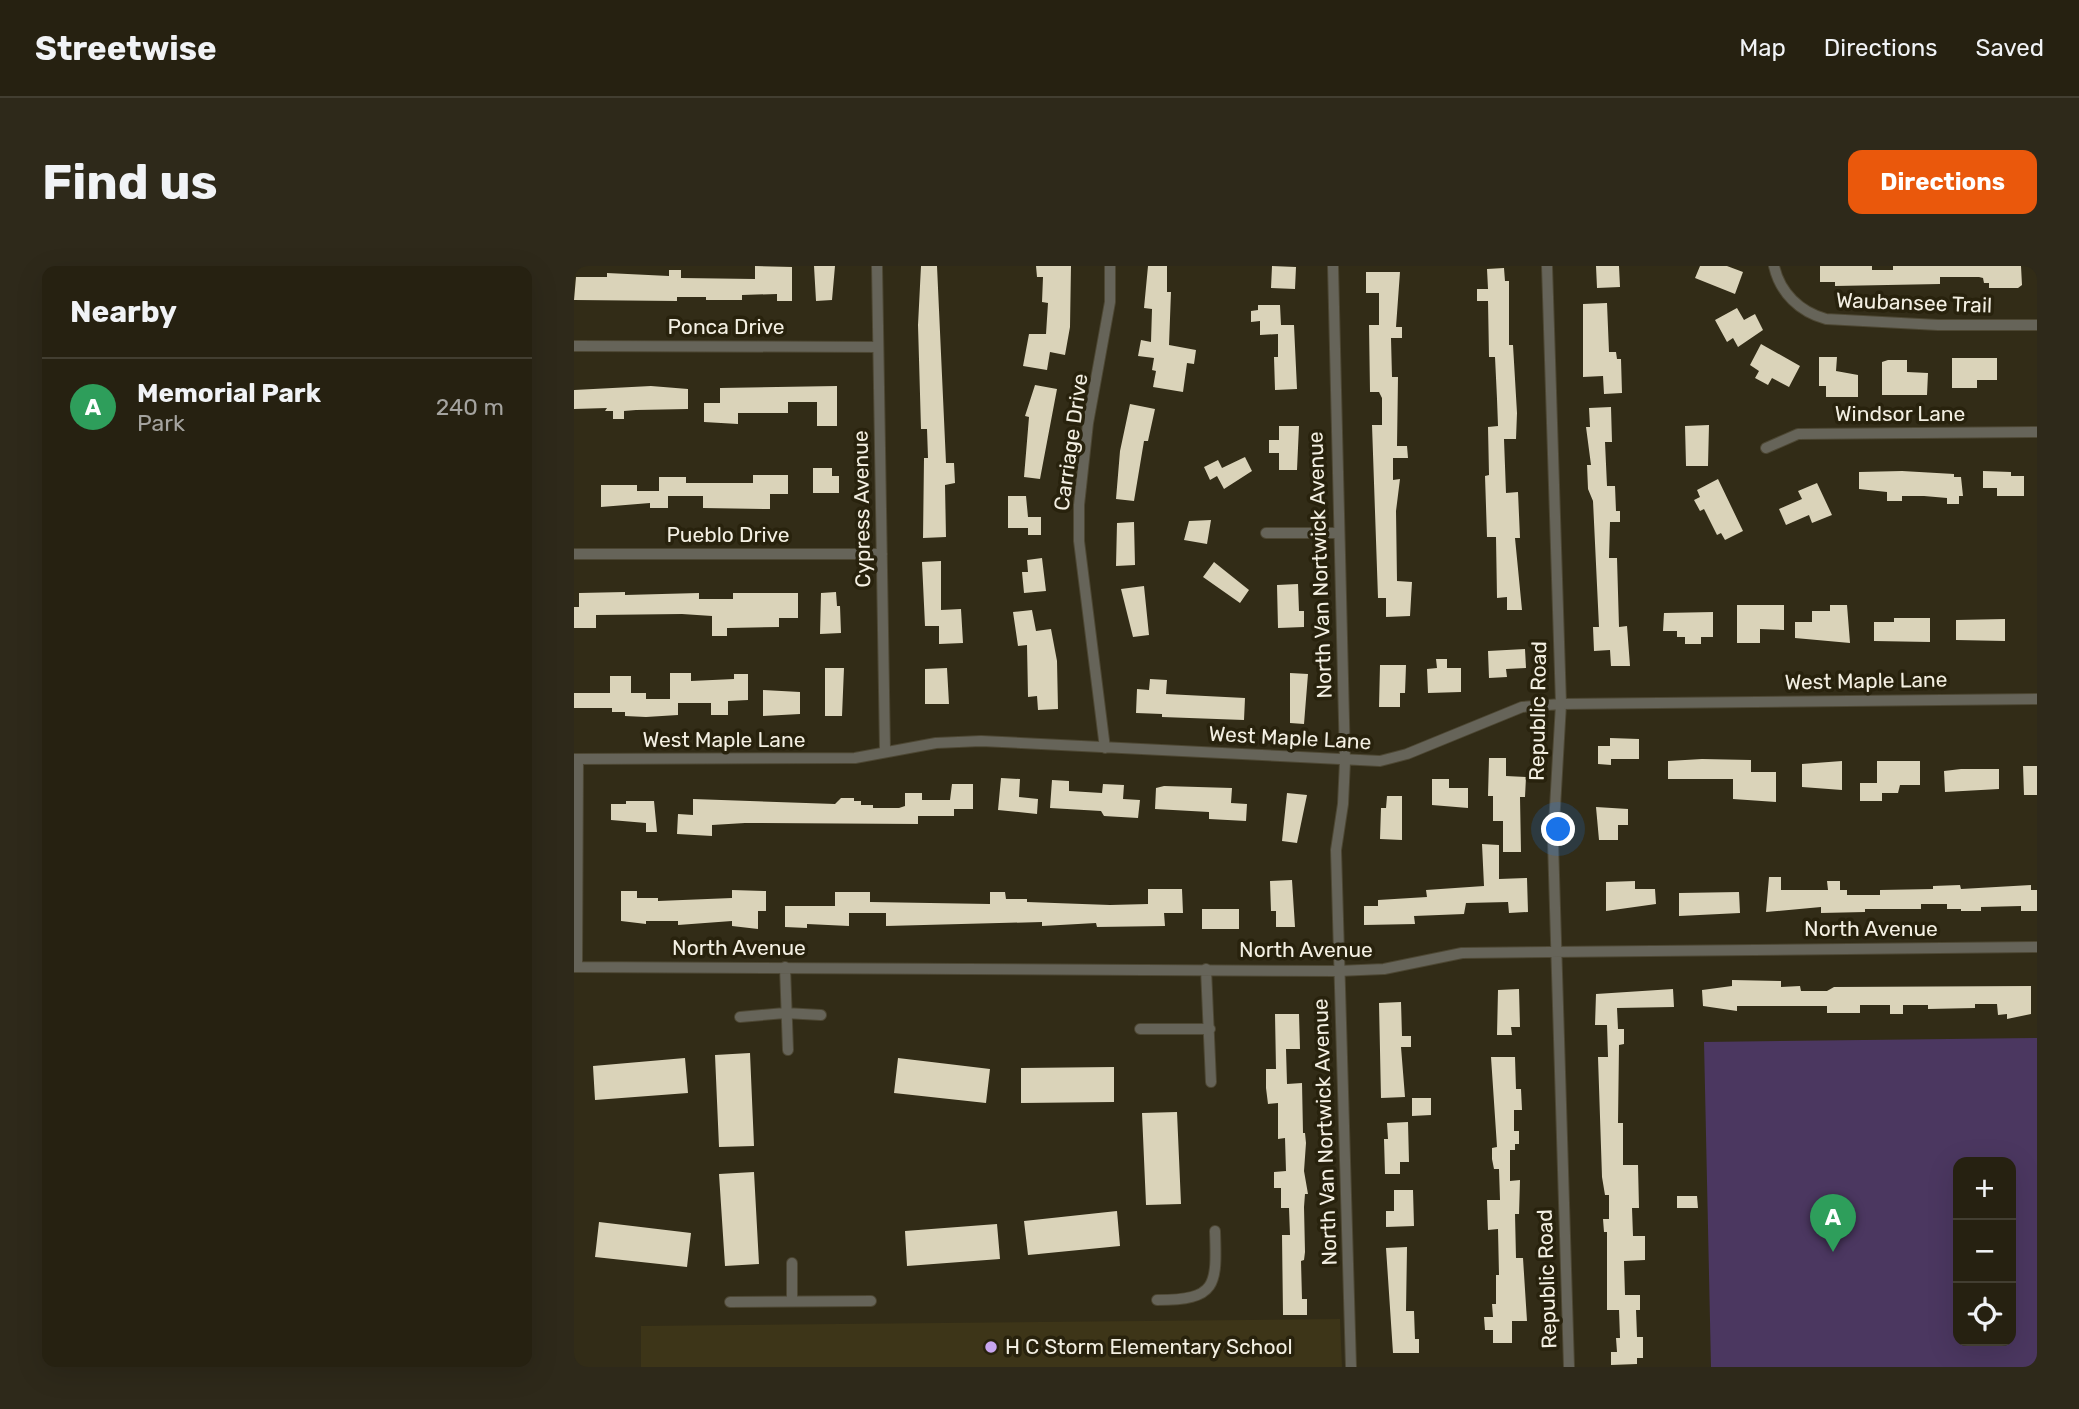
<!DOCTYPE html>
<html lang="en">
<head>
<meta charset="utf-8">
<style>
  body { margin:0; font-family:Rubik,sans-serif; background:#2e291a; color:#f1f3f6 }
  .controls { position:absolute; right:21px; bottom:21px; display:grid; overflow:hidden; border-radius:14px; box-shadow:0 7px 28px #0002 }
  .controls button { width:63px; height:63px; display:grid; place-items:center; padding:0; border:0; border-bottom:2px solid #423e31; background:#262111; color:#f1f3f6; font:35px sans-serif }
  .you { position:absolute; left:985px; top:564px; width:24px; height:24px; margin:-18px; border:5px solid #fff; border-radius:50%; background:#1a73e8; box-shadow:0 0 0 10px #1a73e833 }
  .badge { display:grid; place-items:center; width:46px; height:46px; border-radius:50%; background:#ea580c; color:#fff; font-size:23px; font-weight:700 }
  .pin { position:absolute; translate:-50% -58px; filter:drop-shadow(0 2px 4px #0008) }
  .pin::after { content:''; position:absolute; top:37px; width:24px; height:21px; background:inherit; clip-path:polygon(0 0,100% 0,50% 100%) }
  .list { margin:0; padding:0; list-style:none }
  h2 { display:flex; justify-content:space-between; align-items:center; height:91px; margin:0; padding:0 28px; font-size:30px }
  h2 small { font-size:23px; font-weight:400; color:#a4a39f }
  .list li { display:grid; grid-template-columns:46px 1fr auto; gap:21px; align-items:center; box-sizing:border-box; height:98px; padding:0 28px; border-top:2px solid #423e31 }
  .list b { display:block; font-size:26px; white-space:nowrap }
  .list p { margin:0; font-size:23px; white-space:nowrap; color:#a4a39f }
  .list em { font-size:23px; font-style:normal; color:#a4a39f }
  .icon { flex:none; width:38px; height:38px; fill:none; stroke:currentColor; stroke-width:2; stroke-linecap:round; stroke-linejoin:round }
  .map { position:relative; flex:none; width:1463px; height:1101px; overflow:hidden; border-radius:14px }
  header { display:flex; align-items:center; gap:42px; box-sizing:border-box; height:98px; padding:0 35px; background:#262111; border-bottom:2px solid #423e31 }
  header strong { font-size:33px }
  nav { display:flex; gap:38px; margin-inline-start:auto; font-size:24px }
  .intro { display:flex; align-items:center; justify-content:space-between; box-sizing:border-box; height:168px; padding:0 42px }
  h1 { margin:0; font-size:49px }
  .button { padding:18px 32px; border-radius:14px; background:#ea580c; color:#fff; font-size:24px; font-weight:700 }
  main { display:flex; gap:42px; padding:0 42px }
  aside { flex:1; background:#262111; border-radius:14px; box-shadow:0 7px 28px #0002 }
  .map>svg:first-child { display:block }
  .built { fill:#3d3518 }
  .green { fill:#4b3760; fill-rule:evenodd }
  .building { fill:#dad3b9 }
  .lines { fill:none; stroke-linecap:round; stroke-linejoin:round }
  .minor-casing { stroke:#4d4733; stroke-width:12 }
  .minor { stroke:#666459; stroke-width:10 }
  .poi-dot { fill:#c8a6ef; stroke:#28220d; stroke-width:2.5 }
  .labels { text-anchor:middle; stroke-width:7; stroke-linejoin:round; paint-order:stroke }
  .street-label { font-size:21px; fill:#f3efe2; stroke:#28220d }
  .poi-label { font-size:21px; fill:#f3efe2; stroke:#28220d; text-anchor:start }
</style>
</head>
<body>
<header>
<strong>Streetwise</strong>
<nav><a>Map</a><a>Directions</a><a>Saved</a></nav>
</header>
<div class="intro"><h1>Find us</h1><a class="button">Directions</a></div>
<main>
<aside>
<h2>Nearby<small></small></h2>
<ul class="list">
<li><span class="badge" style="background:#2e9e5b">A</span><div><b>Memorial Park</b><p>Park</p></div><em>240 m</em></li>
</ul>
</aside>
<div class="map">
<svg width="1463" height="1101" viewBox="0 0 1463 1101">
  <rect width="100%" height="100%" fill="#322c17"/>
  <!-- built -->
  <path class="built" d="M766,1053L768,1101H67V1060Z"/>
  <!-- green -->
  <path class="green" d="M1463,772V1101H1137L1130,776ZM1384,896H1437V1075H1384Z"/>
  <!-- building -->
  <path class="building" d="M181,0L218,1V35H203V28L168,29V34H132V31H103V35L0,34L2,11H33V7L95,10V4H107V12L181,13Z
    M240,0H261L258,34L242,35Z
    M347,0H363L372,197H380L381,217L371,219L372,271L349,272L350,192H354L353,163H347L344,59Z
    M462,0H497L496,61L491,89L476,86L473,104L449,100L455,68H472L474,37L468,36L469,11H463Z
    M574,0H593V26H597L595,79L622,84L620,98L613,97L609,126L579,121L582,105L578,104L580,92L564,90L567,74L577,76L578,43L570,42Z
    M698,0L722,1L721,23L697,22Z
    M1022,0H1045L1046,21L1023,22Z
    M1126,0H1153L1169,6L1161,28L1121,12Z
    M1246,0H1298V4H1319V0H1447L1448,19L1444,22H1415V17H1410L1409,12L1405,11H1366V18L1261,20V16H1246Z
    M930,2L931,15H935V79H939L943,147L942,173H930L932,227L944,226L946,272H941L948,344H933V331L923,332L922,271H913L911,210L915,209L914,161L924,160L923,133L921,91H915L914,35H903V23H914L913,3Z
    M792,6H826L822,61H828V72H817L818,111H824L823,180H833L834,192H819V214L826,213L822,245L823,315L838,316L836,350L812,351V332H804L798,159H808V132L805,126H796L795,59H805V27H792Z
    M1033,37L1035,86H1042L1043,93H1047L1048,127L1030,128L1029,110L1009,111V38Z
    M684,39H706L707,59H720L723,123L701,124L700,91H704V68L686,69V55L677,56V45L684,44Z
    M1163,42L1170,54L1181,48L1189,64L1164,81L1159,72L1153,76L1141,54Z
    M1187,78L1226,100L1215,121L1198,112L1194,119L1181,112L1185,105L1176,99Z
    M1245,91H1263L1262,105L1284,109V131H1252V120H1245Z
    M1378,92H1423V114H1403V122H1378Z
    M1314,94H1333V106L1354,107L1353,129H1308V96Z
    M461,119L483,123L466,213L450,211L455,151L451,150Z
    M77,120L114,123V143L62,144L50,145V153H39V145H31L33,142L0,143V124Z
    M263,120V160H243V136H214V147H164V158L130,156V137H146V122Z
    M556,138L581,143L574,175H570L560,235L542,233L546,185Z
    M1037,141L1038,176H1031L1033,220H1041L1042,245H1046V256H1036L1035,292H1043L1045,361L1053,360L1056,400H1037L1036,384L1020,385L1019,361H1025L1019,235L1014,223L1013,199H1017L1012,161H1016L1015,142Z
    M1135,159L1134,200H1112L1111,160Z
    M705,160H725L723,204H705V187H695V174H705Z
    M671,191L678,205L650,223L643,210L636,214L630,201L644,194L648,202Z
    M239,202H258V210H265V227H239Z
    M1328,205L1380,208V211H1387L1389,230H1385V238H1373V232L1350,230H1328V235H1313V226L1285,223V206Z
    M1409,205L1437,206V210H1450V230H1423V222H1409Z
    M179,209H214V228H196V243L129,242V230H94V242H76V237L27,241V219H63V225H85V211H112V217H179Z
    M1144,213L1169,265L1151,274L1147,267L1143,269L1130,243L1126,245L1120,234L1126,231L1123,224Z
    M1243,217L1258,249L1238,257L1235,249L1212,259L1205,243L1228,233L1224,225Z
    M434,230H452L454,251H467V269H454V262H434Z
    M637,254L633,278L610,274L615,255Z
    M560,256L561,299L542,300L543,257Z
    M468,292L472,325L450,327L448,306H454L453,294Z
    M367,295V344L387,343L389,377L365,378V360H351L348,296Z
    M640,296L675,324L666,337L629,311Z
    M724,318L725,345H730V361L704,362L703,319Z
    M570,320L575,369L559,371L547,323Z
    M51,326V329L125,327V333H159V327H224V352H205V361L153,362V370H138V350L108,348L22,349V362H0V341H5V327Z
    M262,326L263,340H266L267,367L246,368L247,327Z
    M1163,339H1210V364L1186,363V377H1163Z
    M1256,339H1273L1276,377L1221,372V356H1238V345H1256Z
    M458,344L462,365L477,363L483,395L484,443L464,444L463,430L454,431L453,379L444,380L439,346Z
    M1139,346V371H1127V378H1111V371H1103V365H1089L1090,347Z
    M1320,352H1356V376L1300,375V356H1320Z
    M1431,353V375L1382,374V354Z
    M951,383L952,402L932,403L933,411L915,412L914,385Z
    M862,393H873V402H887V426L854,427L853,403L863,402Z
    M806,399H832L831,427H826V441H805Z
    M251,402H270L268,450H251Z
    M373,402L375,438H351V403Z
    M96,407H117V415L160,413V408H174V434L154,435V449H137V437H104V449L72,451L51,450V446H38V442H0V427H36V410H57V427H72V433H96Z
    M716,407L734,408L730,458L716,457Z
    M576,413L593,414L592,428L671,432L670,454L588,451V448L562,447L563,423L575,424Z
    M189,424L226,426V448L189,450Z
    M1036,472L1065,473V493H1037V499L1024,498V480H1036Z
    M915,492H932V510L952,511L951,531H946L947,586H929V555H919V530H914Z
    M1128,493L1177,494V506H1202V536L1159,533V513H1094V495Z
    M1268,495V524L1228,521V498Z
    M1303,495H1346V519H1326L1324,527H1308V535H1286V517H1303Z
    M1449,500H1463V529H1450Z
    M1387,503H1425V523L1371,526L1370,505Z
    M427,512L446,513L445,531L464,533L463,548L424,544Z
    M858,513H875V522H894V542L858,539Z
    M478,514L495,515V525L528,527L529,518L550,519L549,533L566,534L564,552L530,550L527,545L476,542Z
    M378,518H399V543H380V550H344V558L171,557L138,559V570L103,568L104,548L119,549V533L261,538L267,532H280V535H287V539H299V542H325L331,540V527H348V534H376Z
    M590,520L658,522L657,537L673,538L672,555L635,553V546L581,543L582,522Z
    M713,527L733,529L723,577L708,575Z
    M813,530H828V574L806,573L807,542H812Z
    M52,535H80L83,566H72V557L37,554V538H52Z
    M1022,541L1054,543V559H1044V574H1025Z
    M908,578L925,579V613L953,612L954,646L935,647L934,636L892,637L890,648L840,650L841,658L790,659V640H804V634L853,631L852,624L910,620Z
    M1195,611H1207V624H1254L1253,615H1266V624H1273V629H1306V624L1359,623V620L1386,619L1387,623L1457,619V624H1463V645H1447V640L1407,641V645H1387V643H1373V638H1347V643H1291V646L1247,647V641L1192,646Z
    M718,614L721,661H702V645H697L696,615Z
    M1061,615V623H1081L1082,638L1032,645V616Z
    M574,623H608L609,647H590L591,660L523,661L522,657L468,660V656L312,660V647H275V660L233,658V662L211,661V640H261V626H296V636L416,638V626H431L432,633H453V636L536,639L574,638Z
    M158,624L192,625V645H184V663L158,660V655L104,659V655H72V658L47,655V625H63V632H84V635L158,632Z
    M1165,626L1166,647L1105,650V627Z
    M628,643H665V663H628Z
    M1158,714L1207,715V721L1226,720L1227,725H1253L1260,721L1457,720V748L1433,753V748L1424,749L1423,738H1401V742L1354,743V739H1329V748H1316V739H1286V747H1253V740H1163V745L1129,740L1128,724L1158,720Z
    M945,723L946,761H937L938,769H923L924,724Z
    M1099,723L1100,741L1043,742L1044,763H1050V778L1045,779L1044,857H1049V899H1064L1065,942H1058L1059,970H1071V994L1050,995L1051,1029H1066V1044H1062L1063,1071H1069V1092H1063V1098L1037,1099V1086H1043L1042,1072H1046L1045,1044H1033V966H1030L1029,953H1035V929H1031L1028,911L1024,791H1034L1033,759H1021L1022,728Z
    M827,736L828,770H837V781H827L831,831L807,832L805,737Z
    M701,748H725L726,783H712L713,818L728,817L729,867H731L732,877L730,905L734,928H731L730,941L731,986L730,994L727,995L728,1033H733V1049H709L708,969H716L715,942H707V922H700V906L712,905L711,872L704,873V837L694,838L692,822V803H702Z
    M176,787L180,880L145,881L141,789Z
    M917,791H941L942,823H947L948,844H940V865H945V878H941V884H936V915L946,914L945,948H941L942,992H949L953,1055H938V1077H919V1064H911L910,1051H919L918,1038H922V1009H925L924,963L914,964L913,934H926L925,903H920L918,893V882L923,881Z
    M111,792L114,827L21,834L19,800Z
    M324,792L416,803L412,837L320,827Z
    M540,801V836L447,837V802Z
    M838,832H857V849L838,850Z
    M603,846L607,938L572,939L568,847Z
    M834,856L835,896H826V908H811L810,873H814L813,857Z
    M180,906L185,998L151,1000L145,908Z
    M820,924H839L840,960L812,961V945H820Z
    M1103,930H1123L1124,942H1103Z
    M543,945L546,980L454,989L450,955Z
    M25,956L117,967L113,1001L21,991Z
    M423,958L426,993L333,1000L331,965Z
    M833,981L832,1045H840L841,1073H845V1087H819L812,982Z"/>
  <g class="lines">
    <defs>
      <path id="minor" d="M303,0L311,485
        M759,0L771,495L769,538L762,584L777,1101
        M973,0L987,438L979,576L995,1101
        M1200,0C1206,27 1226,46 1252,53L1364,59H1463
        M0,80L304,81
        M1192,182L1224,168L1463,166
        M692,267H764
        M0,288H308
        M531,482L505,275V239L514,157L536,36V0
        M0,493L281,492L362,477L407,475L806,495L833,488L948,441L987,438L1463,433
        M0,701L764,705L810,703L888,687L1463,681
        M3,701L4,493
        M211,701L214,784
        M632,703L637,816
        M166,751L211,747L247,749
        M566,763H636
        M218,997V1035
        M583,1034C643,1034 643,1020 641,965
        M156,1036L297,1035"/>
    </defs>
    <!-- minor casing -->
    <use href="#minor" class="minor-casing"/>
    <!-- minor -->
    <use href="#minor" class="minor"/>
  </g>
  <!-- markers -->
  <circle class="poi-dot" cx="417" cy="1081" r="7"/>
  <g class="labels">
    <!-- street labels -->
    <g class="street-label">
      <text transform="translate(1340 37) rotate(2)" y="7">Waubansee Trail</text>
      <text x="152" y="68">Ponca Drive</text>
      <text x="1326" y="155">Windsor Lane</text>
      <text transform="translate(497 176) rotate(-82)" y="7">Carriage Drive</text>
      <text transform="translate(288 243) rotate(-91)" y="7">Cypress Avenue</text>
      <text x="154" y="276">Pueblo Drive</text>
      <text transform="translate(746 299) rotate(-92)" y="7">North Van Nortwick Avenue</text>
      <text transform="translate(1292 415) rotate(-1)" y="7">West Maple Lane</text>
      <text transform="translate(964 445) rotate(-89)" y="7">Republic Road</text>
      <text transform="translate(716 472) rotate(3)" y="7">West Maple Lane</text>
      <text x="150" y="481">West Maple Lane</text>
      <text x="1297" y="670">North Avenue</text>
      <text x="165" y="689">North Avenue</text>
      <text x="732" y="691">North Avenue</text>
      <text transform="translate(751 866) rotate(-92)" y="7">North Van Nortwick Avenue</text>
      <text transform="translate(973 1013) rotate(-92)" y="7">Republic Road</text>
    </g>
    <!-- poi labels -->
    <g class="poi-label">
      <text x="431" y="1088">H C Storm Elementary School</text>
    </g>
  </g>
</svg>
<div class="controls">
<button>+</button>
<button>−</button>
<button><svg class="icon" aria-label="locate" viewBox="0 0 24 24"><circle cx="12" cy="12" r="6"/><path d="M12 2v4M12 18v4M2 12h4M18 12h4"/></svg></button>
</div>
<div class="you"></div>
<div class="pin badge" style="left:1259px;top:986px;background:#2e9e5b">A</div>
</div>
</main>
</body>
</html>
